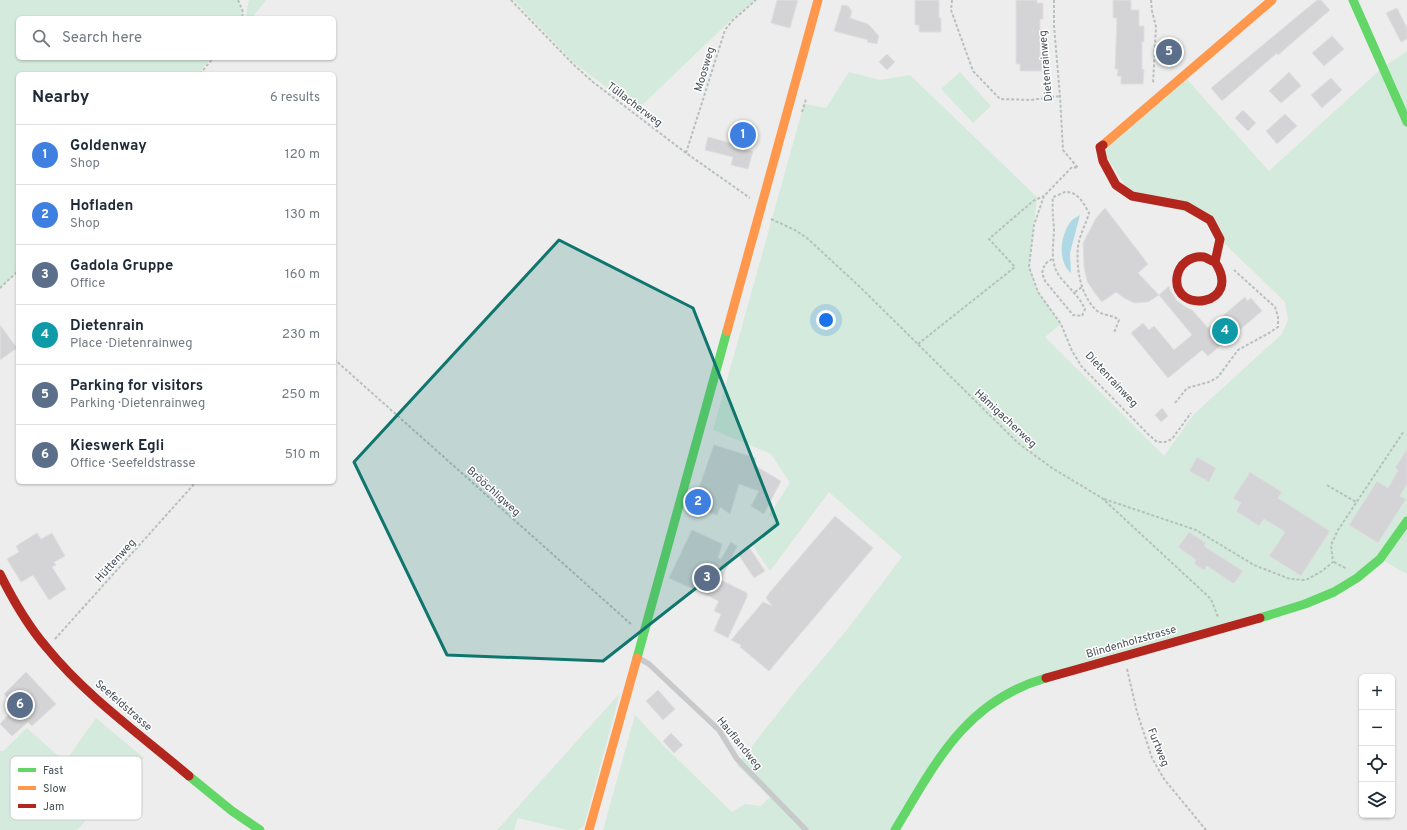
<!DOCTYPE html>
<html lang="en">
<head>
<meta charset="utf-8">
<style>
  body { margin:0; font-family:Overpass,sans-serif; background:#f2f2f3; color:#1f2937 }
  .controls { position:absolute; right:12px; bottom:12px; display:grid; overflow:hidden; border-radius:6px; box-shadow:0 1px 3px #0004 }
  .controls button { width:36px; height:36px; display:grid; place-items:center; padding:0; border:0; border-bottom:1px solid #e0e1e3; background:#fff; color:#1f2937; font:20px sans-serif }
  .you { position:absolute; left:826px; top:320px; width:14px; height:14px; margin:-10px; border:3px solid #fff; border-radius:50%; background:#1a73e8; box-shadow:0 0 0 6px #1a73e833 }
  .badge { display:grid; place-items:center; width:26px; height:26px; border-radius:50%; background:#81868c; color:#fff; font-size:13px; font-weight:700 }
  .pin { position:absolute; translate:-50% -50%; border:2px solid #fff; box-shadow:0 1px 4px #0006 }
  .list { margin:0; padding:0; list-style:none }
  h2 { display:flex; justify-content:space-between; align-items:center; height:52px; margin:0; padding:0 16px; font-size:17px }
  h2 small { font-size:13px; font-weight:400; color:#747a83 }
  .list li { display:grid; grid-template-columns:26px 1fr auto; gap:12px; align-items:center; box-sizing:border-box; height:60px; padding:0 16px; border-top:1px solid #e0e1e3 }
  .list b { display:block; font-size:15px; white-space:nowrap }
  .list p { margin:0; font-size:13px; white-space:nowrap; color:#747a83 }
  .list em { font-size:13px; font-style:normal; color:#747a83 }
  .icon { flex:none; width:22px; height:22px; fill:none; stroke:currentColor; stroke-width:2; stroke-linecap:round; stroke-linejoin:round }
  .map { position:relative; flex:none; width:1407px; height:830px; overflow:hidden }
  .search { position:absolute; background:#fff; box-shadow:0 1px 3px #0004; left:16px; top:16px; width:320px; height:44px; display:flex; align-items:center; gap:10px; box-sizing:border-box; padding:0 14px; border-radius:6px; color:#747a83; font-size:15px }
  .panel { position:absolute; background:#fff; box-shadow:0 1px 3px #0004; left:16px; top:72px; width:320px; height:412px; border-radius:6px }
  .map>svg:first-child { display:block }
  .green { fill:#d4eadc }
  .water { fill:#add8e4 }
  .building { fill:#d4d4d6; stroke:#dfdfe0 }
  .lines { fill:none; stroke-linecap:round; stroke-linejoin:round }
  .path { stroke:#b7c0bd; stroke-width:2; stroke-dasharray:3 2; stroke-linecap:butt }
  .lane { stroke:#c8c9cb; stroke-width:5.5 }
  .fast { stroke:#63d668; stroke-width:9 }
  .slow { stroke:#ff974d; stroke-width:9 }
  .jam { stroke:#b3261e; stroke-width:9 }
  .marked { fill:#0f766e; fill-opacity:0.2; stroke:#0f766e; stroke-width:3; stroke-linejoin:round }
  .labels { text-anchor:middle; stroke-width:3; stroke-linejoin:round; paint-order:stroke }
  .street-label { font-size:11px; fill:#474f57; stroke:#fff }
  .key { fill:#fff; stroke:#c8cacd; stroke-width:1 }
  .key-label { font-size:11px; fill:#474f57 }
</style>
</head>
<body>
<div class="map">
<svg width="1407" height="830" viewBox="0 0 1407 830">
  <rect width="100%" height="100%" fill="#eeeded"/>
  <!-- green -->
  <path class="green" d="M0,0H237L242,12L240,18H18V58H211L198,74H18V271L0,288Z
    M249,0H266L252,18H245Z
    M514,0H756L731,20L637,110L574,63Z
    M1407,51V574L1380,559L1334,592L1040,680L971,719L895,830H603L635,715L665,747L732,812L745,804L761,806L770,797L737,765L797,689L846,631L902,557L829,492L770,571L753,546L776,520L769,515L790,483L771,454L713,430L804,104L826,108L849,72L880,80L910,75L1037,197L1029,267L1038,292L1061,324L1045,337L1164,456L1194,414L1282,334L1288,320L1285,302L1220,239L1210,220L1132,196L1100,147L1183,75L1269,171L1382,68Z
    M960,72L991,106L973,123L941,89Z
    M620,693L584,826L578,830H567L518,818L514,830H497Z
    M96,718L144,758L77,830H0V751H3L27,728L65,762Z"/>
  <!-- water -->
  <path class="water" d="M1080,215L1070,253L1071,273C1057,261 1060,234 1072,220C1074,218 1078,217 1080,215Z"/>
  <!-- building -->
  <path class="building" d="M777,0H798L790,28L771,23Z
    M915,0H939V18H941V32H919V25H915Z
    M1016,0H1037V3H1043V19H1040V57H1042V71H1020V64H1016Z
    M1113,0H1131V10H1139V26H1144V42H1142V69L1144,70L1143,84H1121V76H1117L1118,69H1115L1117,18H1113Z
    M1317,0H1321L1330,10L1278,55L1277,53L1222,101L1211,88Z
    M842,5L848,6L852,11L850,18L868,24L879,36L877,44L867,42L868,40L834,31Z
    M1397,8L1407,28V39L1401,42L1386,13Z
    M1332,36L1344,49L1324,66L1312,53Z
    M887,54L895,62L887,70L879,62Z
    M1289,72L1301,86L1281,103L1269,91Z
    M1331,78L1342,90L1322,108L1311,95Z
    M1243,110L1256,123L1248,131L1235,118Z
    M1285,114L1297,126L1277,144L1266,131Z
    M736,122L751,126L745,149L753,151L748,169L731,165L733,157L705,150L708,137L730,143Z
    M1105,208L1148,264L1138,273L1159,295L1148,302L1134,303L1124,298L1116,292L1102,302L1094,292L1087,281L1084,267L1083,243L1096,218Z
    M1169,286L1170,290L1177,301L1186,307L1192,310L1208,328L1245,297L1247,301L1251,298L1262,311L1208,356L1202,350L1168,378L1131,333L1143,323L1149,330L1154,326L1174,350L1192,335L1159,295Z
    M0,325L17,348L0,360Z
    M1162,408L1168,416L1161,422L1155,415Z
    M714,445L756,458L754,465L781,481L764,514L751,506L759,491L739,484L730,514L720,507L717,515L692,508Z
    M1407,449V484L1400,496L1406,499L1378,543L1349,525L1377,481L1388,488L1398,470L1395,468Z
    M1197,457L1216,468L1209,482L1189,471Z
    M1250,472L1282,492L1278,498L1330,531L1301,576L1269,556L1285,532L1264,519L1259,526L1236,511L1241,503L1233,498Z
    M835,516L873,548L769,671L740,647L741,645L731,640L763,602L772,606L766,598L770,592Z
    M692,530L722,544L718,558L721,559L731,542L737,546L721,580L747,593V597L728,638L714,631L721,614L714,611L719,601L669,578Z
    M1189,532L1206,543L1204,546L1243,571L1234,584L1207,566L1204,570L1194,564L1196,560L1178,547Z
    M37,533L41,539L52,533L65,556L54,562L56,565L52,567L66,589L49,600L33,575L21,582L7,559L19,552L16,546Z
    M749,547L765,571L754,578L738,554Z
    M26,672L56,704L32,726L28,722L12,736L0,724L15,707L4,694Z
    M658,690L675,709L663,720L646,701Z
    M671,733L683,745L674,753L663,741Z"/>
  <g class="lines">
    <!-- path -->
    <path class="path" d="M238,0L243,12L242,18
      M511,0L574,65L593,82L686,153L750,198
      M952,0L951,10L973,71L1000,99L1031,100L1060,96
      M1054,0V26L1060,96L1063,150L1078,168L1072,167L1044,196L1034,225L1029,267L1038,292L1061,324L1072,351L1082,367L1149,435L1157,442H1165L1172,439L1191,413
      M1151,0L1152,11L1156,27L1153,84
      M200,74L213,58
      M802,112L806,99
      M686,153L725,30L732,21L756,0
      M771,219L795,230L807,238L861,288L1018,443L1052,468L1102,498L1211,599L1218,617
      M1052,259L1045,264L1042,273L1045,281L1073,315L1082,316L1085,309C1079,296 1069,288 1060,277C1049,262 1054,245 1054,228C1053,217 1052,208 1053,197C1057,196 1062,193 1065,192C1078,191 1084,204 1089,213C1086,224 1080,234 1078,246C1076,268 1080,294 1096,310C1102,316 1112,314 1119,320L1114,333
      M0,288L18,271
      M1075,292L1082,287
      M918,344L1015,267L989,239L1033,201L1044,196
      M334,359L632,625
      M1175,403L1187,388L1209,382L1218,377L1238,350L1269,333L1278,327V317L1275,307L1234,270
      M1327,485L1356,502
      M1104,499L1196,530L1254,565L1290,579L1306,580L1322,571L1333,562L1331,545L1338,530L1404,431
      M1334,562L1347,569
      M55,639L196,482
      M1127,669L1137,712L1152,758L1164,779L1206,830"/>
    <!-- lane -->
    <path class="lane" d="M637,657L649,664L719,730L737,759L806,830"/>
    <!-- fast -->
    <path class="fast" d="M1353,0L1407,122
      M1260,618L1305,604L1334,592L1357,578L1380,559L1407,521
      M637,658L727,331
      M189,776L232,811L260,830
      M895,830C935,764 965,701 1046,678"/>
    <!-- slow -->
    <path class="slow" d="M1103,145L1272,0
      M727,331L818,0
      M589,830L637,658"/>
    <!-- jam -->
    <path class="jam" d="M1103,145L1100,147L1103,161L1116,185L1132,196L1186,206L1210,220L1220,239L1215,262C1244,306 1172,315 1177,277C1179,264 1191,255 1204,257C1207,258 1211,261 1215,262
      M0,574C13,600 28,626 47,648C86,696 142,736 189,776
      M1046,678L1260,618"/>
  </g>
  <!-- marked area -->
  <path class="marked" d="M559,240L693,308L778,524L603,661L447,655L354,462Z"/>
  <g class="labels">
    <!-- street labels -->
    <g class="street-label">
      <text transform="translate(1045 66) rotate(-95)" y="4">Dietenrainweg</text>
      <text transform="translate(704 69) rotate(-73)" y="4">Moosweg</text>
      <text transform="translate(635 104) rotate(37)" y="4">Tüllacherweg</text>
      <text transform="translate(1112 379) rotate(47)" y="4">Dietenrainweg</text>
      <text transform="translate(1006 418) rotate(43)" y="4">Hämigacherweg</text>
      <text transform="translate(494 491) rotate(42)" y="4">Brööchligweg</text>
      <text transform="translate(115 560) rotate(-48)" y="4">Hüttenweg</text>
      <text transform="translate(1131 641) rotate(-16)" y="4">Blindenholzstrasse</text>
      <text transform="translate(124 705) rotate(41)" y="4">Seefeldstrasse</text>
      <text transform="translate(740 743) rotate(51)" y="4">Hauflandweg</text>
      <text transform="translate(1159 747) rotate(68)" y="4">Furtweg</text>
    </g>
  </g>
  <!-- legend -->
  <rect x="10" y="756" width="132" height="64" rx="6" class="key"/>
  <rect x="18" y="768" width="18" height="4" fill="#63d668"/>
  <rect x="18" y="786" width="18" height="4" fill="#ff974d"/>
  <rect x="18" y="804" width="18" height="4" fill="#b3261e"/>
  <g class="key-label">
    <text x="43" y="774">Fast</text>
    <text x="43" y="792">Slow</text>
    <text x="43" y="810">Jam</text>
  </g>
</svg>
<div class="controls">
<button>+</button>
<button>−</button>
<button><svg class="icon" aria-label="locate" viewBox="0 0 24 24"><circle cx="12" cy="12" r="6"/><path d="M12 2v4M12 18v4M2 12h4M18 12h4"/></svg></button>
<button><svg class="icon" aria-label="layers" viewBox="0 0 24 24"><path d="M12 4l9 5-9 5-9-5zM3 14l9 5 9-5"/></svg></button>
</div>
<div class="you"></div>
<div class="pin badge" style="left:743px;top:135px;background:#3f7fe0">1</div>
<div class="pin badge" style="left:698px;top:502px;background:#3f7fe0">2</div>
<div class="pin badge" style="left:707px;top:578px;background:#5c6f8a">3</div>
<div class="pin badge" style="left:1225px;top:331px;background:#0f9aa8">4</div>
<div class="pin badge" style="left:1169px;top:52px;background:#5c6f8a">5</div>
<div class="pin badge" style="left:20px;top:705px;background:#5c6f8a">6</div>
<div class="search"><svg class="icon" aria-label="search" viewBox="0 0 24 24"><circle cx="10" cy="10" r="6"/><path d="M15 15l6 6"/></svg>Search here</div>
<section class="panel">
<h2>Nearby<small>6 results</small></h2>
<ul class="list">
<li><span class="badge" style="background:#3f7fe0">1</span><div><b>Goldenway</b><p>Shop</p></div><em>120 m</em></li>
<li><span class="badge" style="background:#3f7fe0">2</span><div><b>Hofladen</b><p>Shop</p></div><em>130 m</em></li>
<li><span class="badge" style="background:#5c6f8a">3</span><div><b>Gadola Gruppe</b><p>Office</p></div><em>160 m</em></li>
<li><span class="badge" style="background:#0f9aa8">4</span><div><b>Dietenrain</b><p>Place · Dietenrainweg</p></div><em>230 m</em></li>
<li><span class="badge" style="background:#5c6f8a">5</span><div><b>Parking for visitors</b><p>Parking · Dietenrainweg</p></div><em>250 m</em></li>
<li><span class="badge" style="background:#5c6f8a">6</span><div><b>Kieswerk Egli</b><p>Office · Seefeldstrasse</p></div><em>510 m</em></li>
</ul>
</section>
</div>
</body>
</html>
